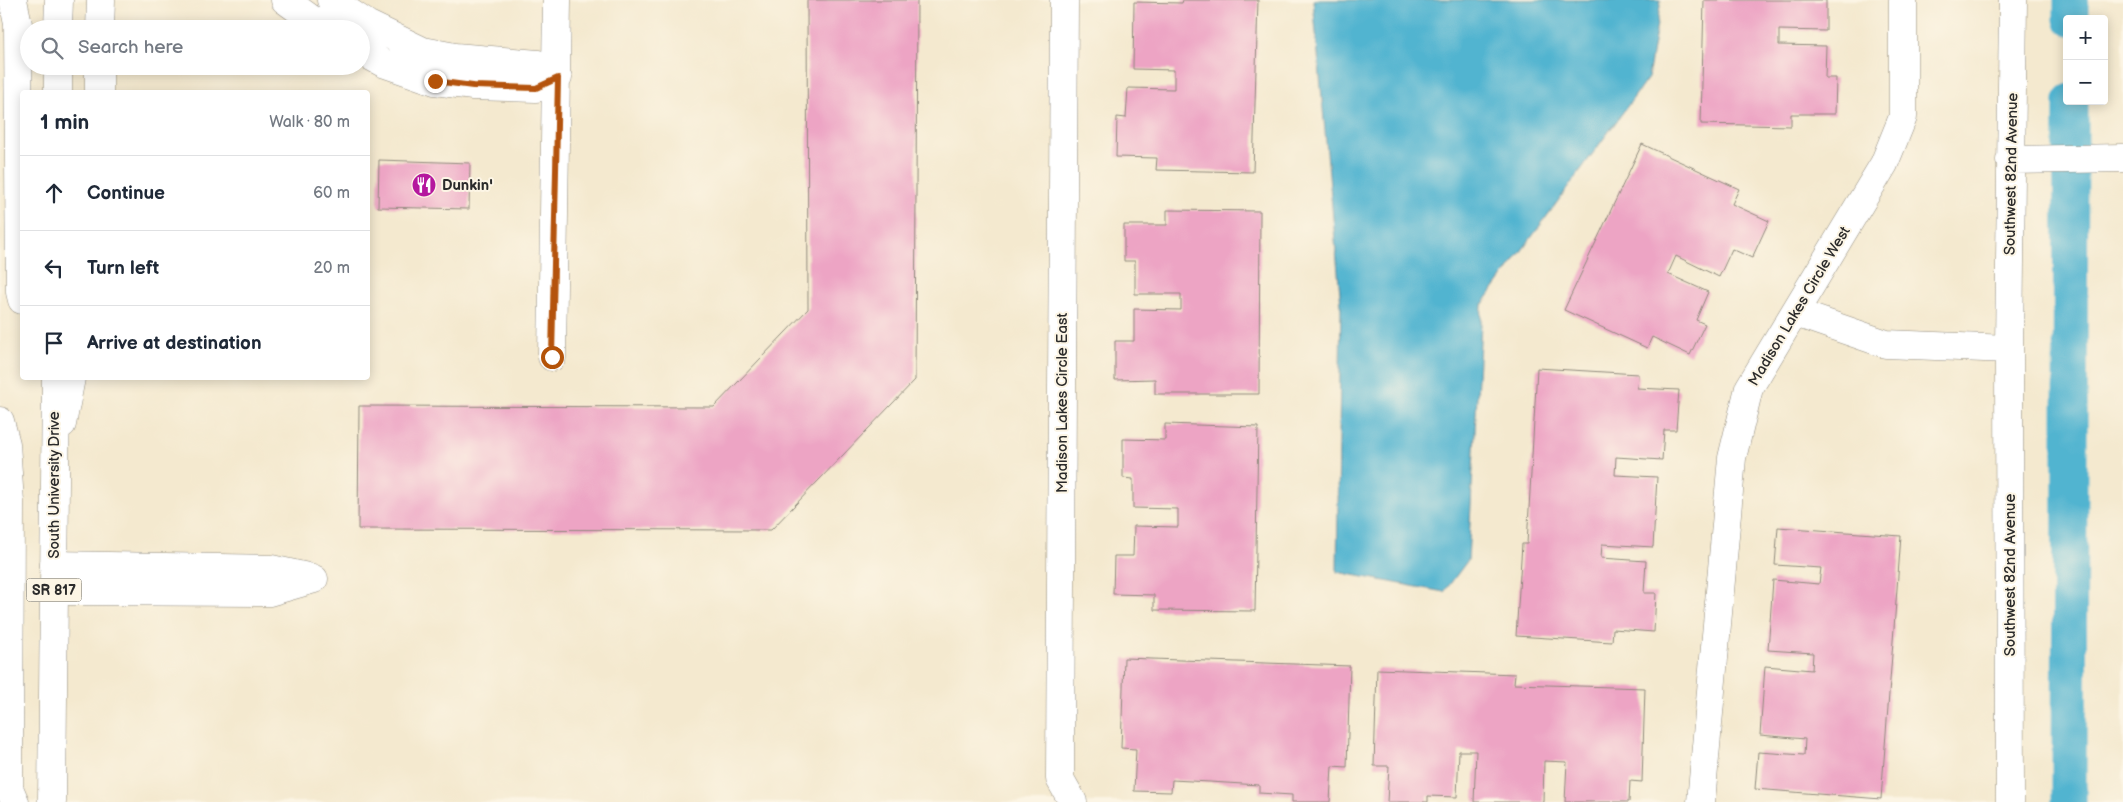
<!DOCTYPE html>
<html lang="en">
<head>
<meta charset="utf-8">
<style>
  body { margin:0; font-family:"Balsamiq Sans",sans-serif; background:#f6f6f7; color:#1f2937 }
  .controls { position:absolute; right:15px; top:15px; display:grid; overflow:hidden; border-radius:5px; box-shadow:0 2px 12px #0003 }
  .controls button { width:45px; height:45px; display:grid; place-items:center; padding:0; border:0; border-bottom:1px solid #e0e1e3; background:#fff; color:#1f2937; font:25px sans-serif }
  .stop { position:absolute; width:15px; height:15px; margin:-11px; border:4px solid #b45309; border-radius:50%; background:#fff }
  .stop.end { background:#b45309; border-color:#fff; box-shadow:0 1px 5px #0008 }
  .list { margin:0; padding:0; list-style:none }
  h2 { display:flex; justify-content:space-between; align-items:center; height:65px; margin:0; padding:0 20px; font-size:21px }
  h2 small { font-size:16px; font-weight:400; color:#747a83 }
  .list li { display:grid; grid-template-columns:32px 1fr auto; gap:15px; align-items:center; box-sizing:border-box; height:75px; padding:0 20px; border-top:1px solid #e0e1e3 }
  .list b { display:block; font-size:19px; white-space:nowrap }
  .list em { font-size:16px; font-style:normal; color:#747a83 }
  .icon { flex:none; width:28px; height:28px; fill:none; stroke:currentColor; stroke-width:2; stroke-linecap:round; stroke-linejoin:round }
  .map { position:relative; flex:none; width:2123px; height:802px; overflow:hidden }
  .search { position:absolute; background:#fff; box-shadow:0 2px 12px #0003; left:20px; top:20px; width:350px; height:55px; display:flex; align-items:center; gap:12px; box-sizing:border-box; padding:0 18px; border-radius:28px; color:#747a83; font-size:19px }
  .panel { position:absolute; background:#fff; box-shadow:0 2px 12px #0003; left:20px; top:90px; width:350px; height:290px; border-radius:5px }
  .map>svg:first-child { display:block }
  .water { fill:#51b4d0; stroke:#3e707e }
  .lines { fill:none; stroke-linecap:round; stroke-linejoin:round }
  .canal { stroke:#51b4d0; stroke-width:35 }
  .building { fill:#eda4c4 }
  .minor-casing { stroke:#908a7d; stroke-width:29 }
  .major-casing { stroke:#908a7d; stroke-width:29 }
  .minor { stroke:#fff; stroke-width:28 }
  .major { stroke:#fff; stroke-width:28 }
  .route { stroke:#b45309; stroke-width:6 }
  .labels { text-anchor:middle; stroke-width:4; stroke-linejoin:round; paint-order:stroke }
  .shield { fill:#fcf5e5; stroke:#6a6863; stroke-width:1 }
  .shield-label { font-size:14px; font-weight:bold; fill:#2b2b2b }
  .street-label { font-size:15px; fill:#2b2b2b; stroke:#fcf5e5 }
  .poi-label { font-size:15px; font-weight:bold; fill:#2b2b2b; stroke:#fcf5e5; text-anchor:start }
</style>
</head>
<body>
<div class="map">
<svg width="2123" height="802" viewBox="0 0 2123 802">
  <rect width="100%" height="100%" fill="#fcf5e5"/>
  <filter id="ink" filterUnits="userSpaceOnUse"><feTurbulence type="fractalNoise" baseFrequency=".02" numOctaves="2"/><feDisplacementMap in="SourceGraphic" scale="10" xChannelSelector="R" yChannelSelector="G"/><feConvolveMatrix kernelMatrix="1 2 1 2 8 2 1 2 1" color-interpolation-filters="sRGB"/></filter>
  <filter id="wash" filterUnits="userSpaceOnUse"><feTurbulence type="fractalNoise" baseFrequency=".0096" numOctaves="4" result="noise"/><feDisplacementMap in="SourceGraphic" scale="20" xChannelSelector="R" yChannelSelector="G"/><feGaussianBlur stdDeviation="1.12" result="paint"/><feColorMatrix in="noise" values="0 0 0 0 0 0 0 0 0 0 0 0 0 0 0 0 0 1.4 0 .05"/><feComposite in="paint" operator="in"/></filter>
  <g filter="url(#wash)">
    <rect width="100%" height="100%" fill="#f4e9cf"/>
    <!-- water -->
    <path class="water" d="M1313,0H1661L1648,78L1482,305L1468,560L1444,592L1337,572L1341,305Z"/>
    <g class="lines">
      <!-- canal -->
      <path class="canal" d="M2071,19V0
        M2069,802L2071,101"/>
    </g>
    <g id="blocks">
      <!-- building -->
      <path class="building" d="M807,0H917L915,380L771,530L358,529L359,406L714,407L808,309Z
        M1183,0H1258L1253,172L1156,170L1157,158L1116,157L1117,117L1126,118L1128,88L1174,89V70L1133,69L1134,2L1182,3Z
        M1704,0H1826V31L1779,30V45L1826,46L1825,78H1836L1835,114H1791V126L1701,124Z
        M1642,144L1739,189L1732,204L1769,221L1752,258L1732,249L1719,277L1676,256L1668,274L1708,292L1696,320L1705,324L1690,355L1652,337L1647,348L1564,310Z
        M379,160L470,163L469,209L378,207Z
        M1167,210L1260,211L1259,394H1155V379L1115,380V341H1134V309L1181,310V294H1135V261H1124V225H1167Z
        M1537,368L1638,374L1637,388L1679,390L1676,430H1664L1662,460L1616,457L1615,475L1657,477L1653,547L1602,544L1601,558L1646,561L1644,593H1656L1654,632L1613,629L1612,642L1516,636L1522,544H1527Z
        M1165,424L1258,427L1255,611L1154,610V595L1113,594L1114,556H1133L1134,526L1178,527V509L1133,508V479L1123,478V439L1165,440Z
        M1778,527L1901,536L1881,799L1755,789L1758,752L1804,755L1805,739L1760,735L1765,666L1812,670L1813,653L1768,650L1773,580L1819,584L1821,568L1775,565Z
        M1124,658L1350,666L1347,767L1332,766L1330,802H1292V795L1259,793V785L1210,782L1172,780L1171,792L1134,791L1136,749L1121,748Z
        M1377,669L1515,674L1514,684L1645,688L1642,782L1630,781L1629,802H1565L1567,762L1544,761L1543,802H1474L1476,751H1459L1457,797L1428,796V802H1387L1389,766H1374Z"/>
    </g>
  </g>
  <g filter="url(#ink)">
    <use href="#blocks" fill-opacity="0" stroke="#908a7d" stroke-width="1"/>
    <g class="lines">
      <defs>
        <path id="minor" d="M285,0L325,29
          M331,0L367,24L423,51L455,57L538,64L558,78L536,88L473,86L435,81L383,63L361,51
          M1064,0L1060,779L1073,802
          M100,29L101,0
          M99,92V66
          M2010,160L2123,158
          M1796,313L1886,344L2009,349
          M552,357L557,0
          M62,424L71,378
          M54,565L271,569L312,578
          M54,591L269,592L314,579
          M1701,802L1732,458L1749,388L1884,164L1903,117V0
          M2010,802L2009,349L2013,0"/>
        <path id="major" d="M13,0L18,24L20,292L22,300
          M58,29L59,0
          M58,92V66
          M0,421L6,444L10,502L9,788L15,802
          M52,802L56,378"/>
      </defs>
      <!-- minor casing -->
      <use href="#minor" class="minor-casing"/>
      <!-- major casing -->
      <use href="#major" class="major-casing"/>
      <!-- minor -->
      <use href="#minor" class="minor"/>
      <!-- major -->
      <use href="#major" class="major"/>
    </g>
  </g>
  <g class="lines" filter="url(#ink)">
    <!-- route -->
    <path class="route" d="M435,81L473,86L536,88L558,78L552,357"/>
  </g>
  <!-- icons -->
  <defs>
    <symbol id="restaurant-disc" viewBox="-11 -11 22 22"><circle r="9.5" fill="#b5179e" stroke="#fcf5e5"/><path d="M-5-6h1v4h1v-4h1v4h1v-4h1v5L-1.5 .5V6h-2V.5L-5-1ZM5-6V6H3V1.5H1.5Q1.5-4 5-6Z" fill="#fff"/></symbol>
  </defs>
  <g fill-rule="evenodd">
    <use href="#restaurant-disc" x="410" y="171" width="28" height="28"/>
  </g>
  <g class="labels">
    <!-- shield labels -->
    <rect class="shield" x="26.5" y="578.5" width="55" height="23" rx="4"/>
    <g class="shield-label">
      <text x="54" y="595">SR 817</text>
    </g>
    <!-- street labels -->
    <g class="street-label">
      <text transform="translate(2011 174) rotate(-89)" y="5">Southwest 82nd Avenue</text>
      <text transform="translate(1799 306) rotate(-59)" y="5">Madison Lakes Circle West</text>
      <text transform="translate(1062 403) rotate(-90)" y="5">Madison Lakes Circle East</text>
      <text transform="translate(54 485) rotate(-90)" y="5">South University Drive</text>
      <text transform="translate(2010 575) rotate(-90)" y="5">Southwest 82nd Avenue</text>
    </g>
    <!-- poi labels -->
    <g class="poi-label">
      <text x="442" y="190">Dunkin'</text>
    </g>
  </g>
</svg>
<div class="controls">
<button>+</button>
<button>−</button>
</div>
<div class="stop" style="left:552px;top:357px"></div>
<div class="stop end" style="left:435px;top:81px"></div>
<div class="search"><svg class="icon" aria-label="search" viewBox="0 0 24 24"><circle cx="10" cy="10" r="6"/><path d="M15 15l6 6"/></svg>Search here</div>
<section class="panel">
<h2>1 min<small>Walk · 80 m</small></h2>
<ul class="list">
<li><svg class="icon" aria-label="ahead" viewBox="0 0 24 24"><path d="M12 20V5M6 11l6-6 6 6"/></svg><div><b>Continue</b></div><em>60 m</em></li>
<li><svg class="icon" aria-label="left" viewBox="0 0 24 24"><path d="M17 20v-9H6M10 6l-5 5 5 5"/></svg><div><b>Turn left</b></div><em>20 m</em></li>
<li><svg class="icon" aria-label="arrive" viewBox="0 0 24 24"><path d="M6 21V4h12l-3 4 3 4H6"/></svg><div><b>Arrive at destination</b></div></li>
</ul>
</section>
</div>
</body>
</html>
